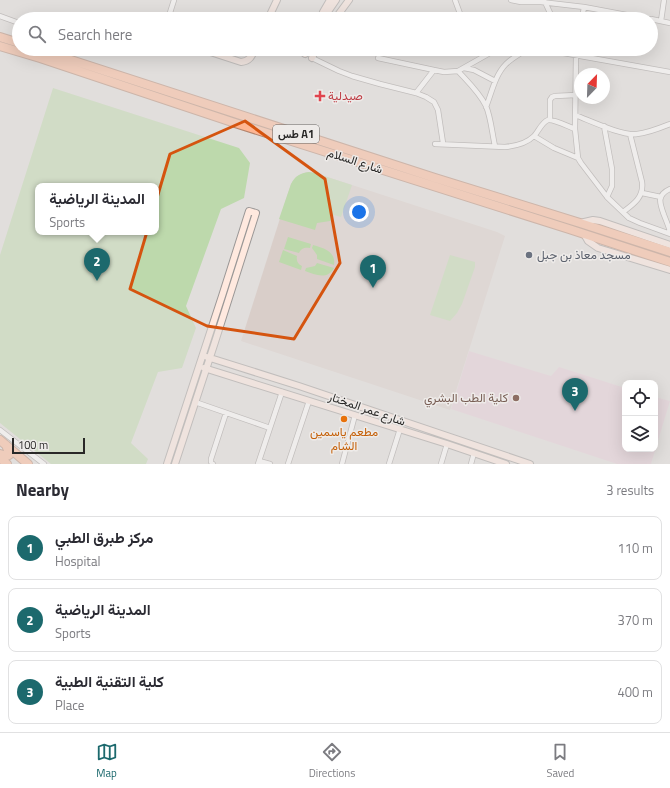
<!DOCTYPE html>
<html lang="en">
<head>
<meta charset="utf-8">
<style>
  body { margin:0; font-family:"Titillium Web",Vazirmatn,sans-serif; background:#f7f7f7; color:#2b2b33 }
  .controls { position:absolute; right:12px; bottom:12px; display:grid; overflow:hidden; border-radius:8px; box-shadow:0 4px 16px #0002 }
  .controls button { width:36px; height:36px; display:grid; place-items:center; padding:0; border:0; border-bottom:1px solid #e1e1e2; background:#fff; color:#2b2b33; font:20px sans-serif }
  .compass { position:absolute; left:574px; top:68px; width:36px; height:36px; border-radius:50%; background:#fff; box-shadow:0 4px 16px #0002; rotate:23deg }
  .scale { position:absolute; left:12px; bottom:10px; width:73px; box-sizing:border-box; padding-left:4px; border:2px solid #292827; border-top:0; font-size:11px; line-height:14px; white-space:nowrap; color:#292827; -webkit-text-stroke:3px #eeebe9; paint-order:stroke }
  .you { position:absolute; left:359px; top:212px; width:14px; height:14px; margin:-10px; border:3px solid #fff; border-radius:50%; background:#1a73e8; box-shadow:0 0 0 6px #1a73e833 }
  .badge { display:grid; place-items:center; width:26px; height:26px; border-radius:50%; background:#1c696d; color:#fff; font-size:13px; font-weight:700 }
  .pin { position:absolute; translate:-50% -33px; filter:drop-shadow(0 1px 2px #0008) }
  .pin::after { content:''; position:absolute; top:21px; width:14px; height:12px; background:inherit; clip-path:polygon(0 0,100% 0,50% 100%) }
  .popup { position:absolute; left:35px; top:183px; width:124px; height:52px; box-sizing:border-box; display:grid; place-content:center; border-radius:8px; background:#fff; filter:drop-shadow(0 1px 3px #0005); font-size:13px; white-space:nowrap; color:#7c7c81 }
  .popup b { font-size:15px; color:#2b2b33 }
  .popup::after { content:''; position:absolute; left:50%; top:100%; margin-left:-8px; border:8px solid transparent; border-top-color:#fff }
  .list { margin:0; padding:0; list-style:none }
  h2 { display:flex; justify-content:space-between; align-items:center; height:52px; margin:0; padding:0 16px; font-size:17px }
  h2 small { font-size:13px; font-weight:400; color:#7c7c81 }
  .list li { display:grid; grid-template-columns:26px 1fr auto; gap:12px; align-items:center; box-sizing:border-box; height:64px; margin:0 8px 8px; padding:0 8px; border:1px solid #e1e1e2; border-radius:8px }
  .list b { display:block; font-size:15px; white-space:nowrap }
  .list p { margin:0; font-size:13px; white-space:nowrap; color:#7c7c81 }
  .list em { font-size:13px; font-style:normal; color:#7c7c81 }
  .icon { flex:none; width:22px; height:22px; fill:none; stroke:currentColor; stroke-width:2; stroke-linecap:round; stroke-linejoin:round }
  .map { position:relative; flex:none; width:670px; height:464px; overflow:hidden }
  .search { position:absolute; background:#fff; box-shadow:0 4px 16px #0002; left:12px; right:12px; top:12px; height:44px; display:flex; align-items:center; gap:10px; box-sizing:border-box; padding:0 14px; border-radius:22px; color:#7c7c81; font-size:15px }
  .sheet { height:268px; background:#fff }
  nav { display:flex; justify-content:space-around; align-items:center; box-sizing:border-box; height:56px; border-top:1px solid #e1e1e2; background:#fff; font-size:11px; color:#7c7c81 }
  nav a { display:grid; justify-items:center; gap:2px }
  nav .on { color:#1c696d }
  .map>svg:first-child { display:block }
  .built { fill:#d9cec9 }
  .education { fill:#e5cdd8 }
  .green { fill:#bdd9ac; fill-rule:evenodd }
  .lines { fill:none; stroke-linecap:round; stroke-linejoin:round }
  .street-casing { stroke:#9a9796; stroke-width:6 }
  .secondary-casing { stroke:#9a9796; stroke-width:8 }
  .highway-casing { stroke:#b3846d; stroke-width:10 }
  .street { stroke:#fff; stroke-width:4.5 }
  .secondary { stroke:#ffe9df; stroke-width:6 }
  .highway { stroke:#feb693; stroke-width:8 }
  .marked { fill:none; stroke:#d5540f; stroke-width:3; stroke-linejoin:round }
  .health-dot { fill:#e0444e; stroke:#eeebe9; stroke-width:1.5 }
  .worship-dot { fill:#6b7280; stroke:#eeebe9; stroke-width:1.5 }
  .education-dot { fill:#8d6e63; stroke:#eeebe9; stroke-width:1.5 }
  .food-dot { fill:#e8710a; stroke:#eeebe9; stroke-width:1.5 }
  .labels { text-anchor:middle; stroke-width:3; stroke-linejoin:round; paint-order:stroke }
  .shield { fill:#eeebe9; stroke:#646261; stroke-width:1 }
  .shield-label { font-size:11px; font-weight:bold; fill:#292827 }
  .health-label { font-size:12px; fill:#be3a42; stroke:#eeebe9; text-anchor:start }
  .street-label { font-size:12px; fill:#292827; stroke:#eeebe9 }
  .worship-label { font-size:12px; fill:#5b616d; stroke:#eeebe9; text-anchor:start }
  .education-label { font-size:12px; fill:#785e54; stroke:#eeebe9; text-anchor:end }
  .food-label { font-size:12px; fill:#c56008; stroke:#eeebe9 }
</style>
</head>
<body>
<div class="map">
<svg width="670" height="464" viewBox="0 0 670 464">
  <rect width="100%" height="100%" fill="#e1dedc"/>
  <!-- built -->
  <path class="built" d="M309,172L315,173L497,232L505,236L450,410L241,341L291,184L296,177L304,173Z"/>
  <!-- education -->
  <path class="education" d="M469,351L551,376L559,367L625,388V449H655V397L670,401L651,464H617L451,409Z"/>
  <!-- green -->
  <path class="green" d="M53,88L239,148L250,163L244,198L221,209L186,306L196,328L182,368L158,372L131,443L148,459L146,464H51L0,423V255ZM38,186H156V232H38Z
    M309,172L315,173L352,185L341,217L334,215L330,221L317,223L315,230L279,219L291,184C295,176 300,173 309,172Z
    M288,237L311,244L310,248C305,247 301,248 299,253L284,249Z
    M313,245C323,248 336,251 334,265L317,259V255L312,248Z
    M283,250L297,256C296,261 298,264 302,266L301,270L279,262Z
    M450,255L475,262V267L462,304L457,313L450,321L430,315Z
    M317,263L334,268C328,280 315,275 305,271L306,268L315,266Z"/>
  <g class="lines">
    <defs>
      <path id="street" d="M455,0L462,19
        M511,0L521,2H541L584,7L648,19
        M545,2L551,15L552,19
        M0,16L19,23
        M168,19L174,0
        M582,19L584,7
        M651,19L670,23
        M661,21L664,0
        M541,49L670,72
        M577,49L576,55L575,129L578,158L581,163L607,197L629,218L640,223L670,234
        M312,58L339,71L352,76L380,84L416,93L426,97L434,102L438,110L443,143
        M378,58L434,70
        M464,68L474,70L495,81
        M458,71C468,82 479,92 486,106C491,118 492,133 495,146
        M416,93L434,70L444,72L458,71L497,49
        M486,107C492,92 495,75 506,64C512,58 520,54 527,49
        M575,115C591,121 622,136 637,134C648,133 660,128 670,124
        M550,120V100L552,97L555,96L576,95
        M604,126L612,169V186L607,197
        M534,136L554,148L578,158
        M435,144L505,147C516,146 526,144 534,136C538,132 542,122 548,120C554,119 569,127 575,129
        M670,189C656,195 660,204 664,215C666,220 668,225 670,231
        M642,193L661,197
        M623,212C634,204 644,197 642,182L630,134
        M195,402L270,428
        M0,430L44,464
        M259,461L270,464
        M213,464L211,462V459L226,413
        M258,464L282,392
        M288,464L309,401
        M342,464L355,415
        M389,464L400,429
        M441,464L447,444
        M471,464L474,453"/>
      <path id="secondary" d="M323,12L330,0
        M96,19L107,17L119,19
        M268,19L277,0
        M323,19L336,0
        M335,19L349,0
        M201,49L241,62C250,61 252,56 255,49
        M305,54L307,49
        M312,58L316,49
        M580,223L593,220L600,221L670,245
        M584,234L588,241L598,248L670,270
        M207,357L299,386L530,464
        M204,368L447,444L506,464
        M167,464L222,296L249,211L256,213L215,342L175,464"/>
      <path id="highway" d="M0,37L19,43
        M0,46L40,58L235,123L569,229L670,262
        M37,49L435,178L580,223L670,252
        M0,440L28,464
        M0,454L7,456L9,455L8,450L6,445
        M0,458L7,464"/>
    </defs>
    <!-- street casing -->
    <use href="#street" class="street-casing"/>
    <!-- secondary casing -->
    <use href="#secondary" class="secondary-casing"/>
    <!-- highway casing -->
    <use href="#highway" class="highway-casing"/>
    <!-- street -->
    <use href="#street" class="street"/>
    <!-- secondary -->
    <use href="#secondary" class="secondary"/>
    <!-- highway -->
    <use href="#highway" class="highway"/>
  </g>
  <!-- marked area -->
  <path d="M0 0H670V464H0ZM245,121L325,179L340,263L294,339L207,326L130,289L170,154Z" fill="#e1dedc" fill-opacity=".55" fill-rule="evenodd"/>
  <path class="marked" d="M245,121L325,179L340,263L294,339L207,326L130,289L170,154Z"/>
  <!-- markers -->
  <path class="health-dot" d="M318 90h4v4h4v4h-4v4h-4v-4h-4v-4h4z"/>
  <circle class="worship-dot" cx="529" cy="255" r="4"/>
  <circle class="education-dot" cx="516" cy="398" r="4"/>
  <circle class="food-dot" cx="344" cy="419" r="4"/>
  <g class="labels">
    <!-- shield labels -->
    <rect class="shield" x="273" y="125" width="46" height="18" rx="3"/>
    <g class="shield-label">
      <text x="296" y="138">طس A1</text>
    </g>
    <!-- health labels -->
    <g class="health-label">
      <text x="328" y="100">صيدلية</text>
    </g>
    <!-- street labels -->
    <g class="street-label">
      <text transform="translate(355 161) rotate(18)" y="4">شارع السلام</text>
      <text transform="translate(367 409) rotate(19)" y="4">شارع عمر المختار</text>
    </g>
    <!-- worship labels -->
    <g class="worship-label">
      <text x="537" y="259">مسجد معاذ بن جبل</text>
    </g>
    <!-- education labels -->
    <g class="education-label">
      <text x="508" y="402">كلية الطب البشري</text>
    </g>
    <!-- food labels -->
    <g class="food-label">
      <text x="344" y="436">مطعم ياسمين<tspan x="344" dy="14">الشام</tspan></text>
    </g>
  </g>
</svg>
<div class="controls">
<button><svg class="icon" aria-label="locate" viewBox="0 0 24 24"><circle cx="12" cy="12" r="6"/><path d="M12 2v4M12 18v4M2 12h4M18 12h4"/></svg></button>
<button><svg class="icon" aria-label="layers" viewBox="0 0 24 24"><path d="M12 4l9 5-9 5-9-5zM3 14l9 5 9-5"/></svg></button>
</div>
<svg class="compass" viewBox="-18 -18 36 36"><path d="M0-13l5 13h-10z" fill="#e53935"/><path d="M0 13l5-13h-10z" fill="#7c7c81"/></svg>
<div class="scale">100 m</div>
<div class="you"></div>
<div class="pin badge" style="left:373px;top:288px">1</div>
<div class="pin badge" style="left:97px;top:281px">2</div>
<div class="popup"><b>المدينة الرياضية</b>Sports</div>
<div class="pin badge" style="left:575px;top:411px">3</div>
<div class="search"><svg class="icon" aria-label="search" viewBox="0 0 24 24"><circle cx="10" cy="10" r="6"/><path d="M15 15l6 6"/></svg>Search here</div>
</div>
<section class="sheet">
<h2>Nearby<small>3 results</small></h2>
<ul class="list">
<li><span class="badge">1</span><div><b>مركز طبرق الطبي</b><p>Hospital</p></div><em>110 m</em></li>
<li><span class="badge">2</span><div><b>المدينة الرياضية</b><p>Sports</p></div><em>370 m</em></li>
<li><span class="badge">3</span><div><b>كلية التقنية الطبية</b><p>Place</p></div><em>400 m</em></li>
</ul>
</section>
<nav>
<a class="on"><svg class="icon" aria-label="map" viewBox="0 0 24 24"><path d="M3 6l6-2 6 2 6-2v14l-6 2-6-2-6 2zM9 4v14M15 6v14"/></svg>Map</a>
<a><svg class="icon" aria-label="directions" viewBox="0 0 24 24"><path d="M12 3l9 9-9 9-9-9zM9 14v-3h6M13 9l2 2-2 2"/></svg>Directions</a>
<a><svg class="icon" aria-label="saved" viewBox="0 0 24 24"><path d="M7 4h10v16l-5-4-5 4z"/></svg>Saved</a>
</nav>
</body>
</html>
